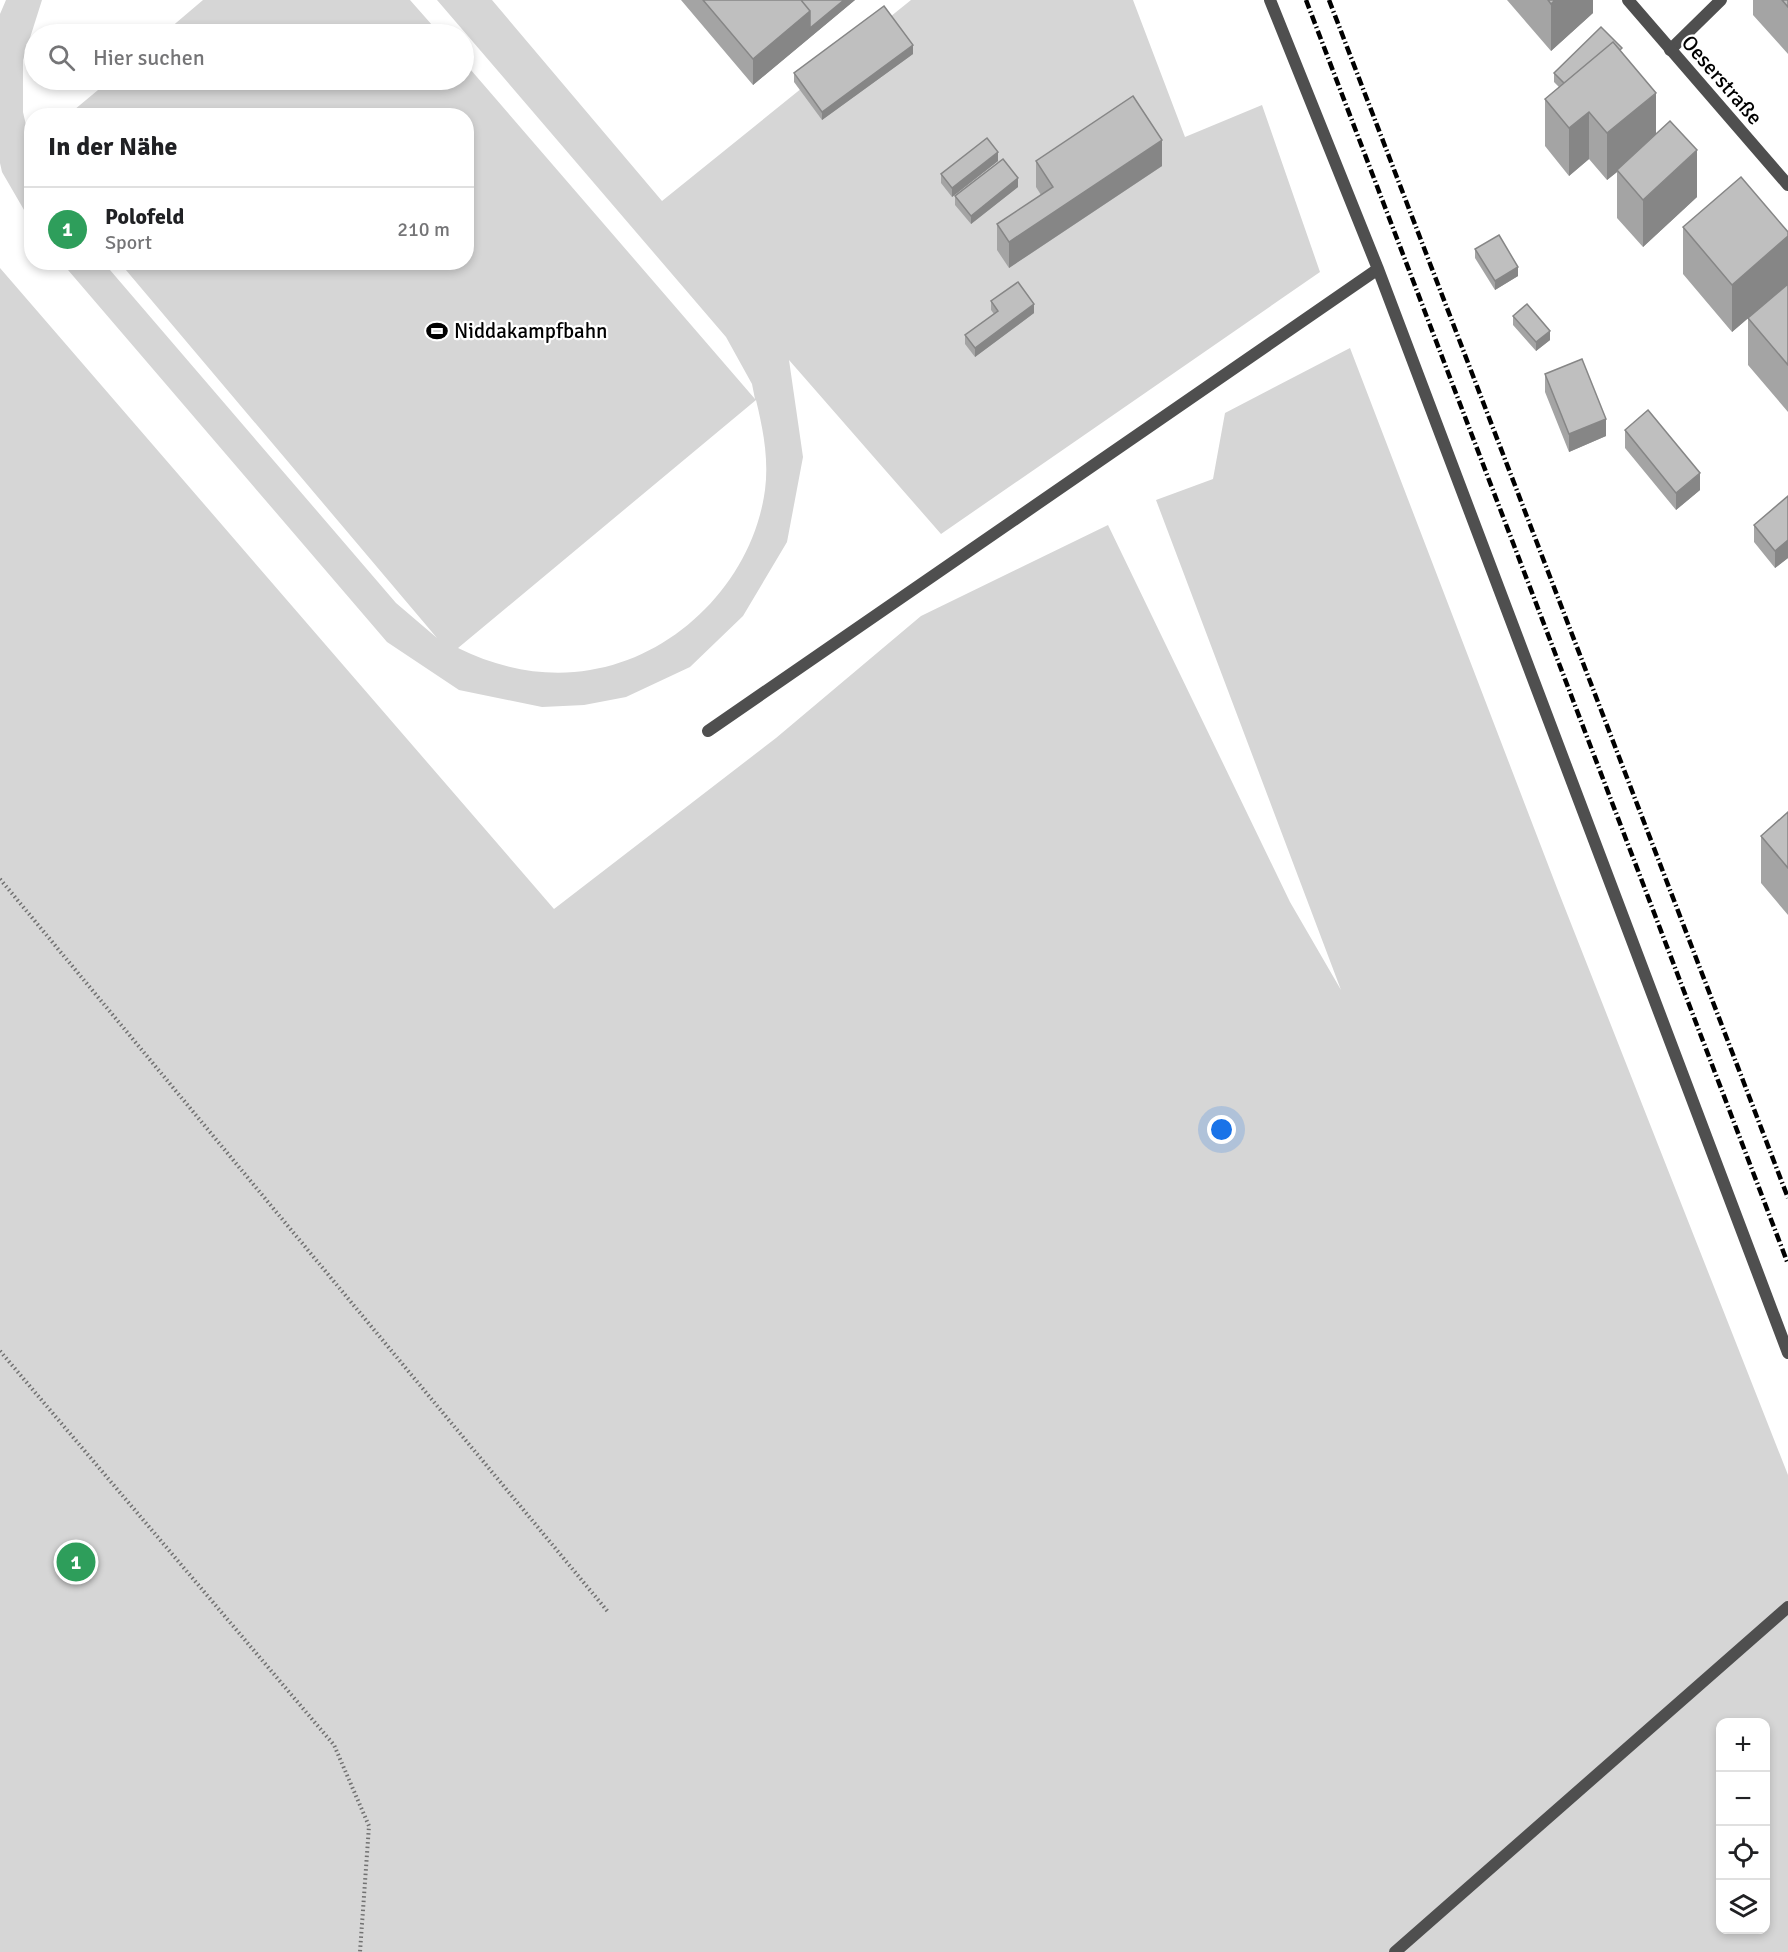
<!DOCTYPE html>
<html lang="de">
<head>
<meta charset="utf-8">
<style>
  body { margin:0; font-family:Signika,sans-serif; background:#f6f6f6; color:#202124 }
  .controls { position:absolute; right:18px; bottom:18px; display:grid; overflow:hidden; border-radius:12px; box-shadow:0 3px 9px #0003 }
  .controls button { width:54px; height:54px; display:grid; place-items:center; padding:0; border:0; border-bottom:2px solid #e0e0e0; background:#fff; color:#202124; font:30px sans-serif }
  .you { position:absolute; left:1222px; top:1130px; width:21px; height:21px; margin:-15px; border:4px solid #fff; border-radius:50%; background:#1a73e8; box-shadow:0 0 0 9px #1a73e833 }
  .badge { display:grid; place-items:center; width:39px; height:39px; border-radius:50%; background:#111827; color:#fff; font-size:20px; font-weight:700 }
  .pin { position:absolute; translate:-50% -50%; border:3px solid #fff; box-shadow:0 2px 6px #0006 }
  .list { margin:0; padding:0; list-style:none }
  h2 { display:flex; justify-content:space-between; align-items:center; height:78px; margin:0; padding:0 24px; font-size:26px }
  h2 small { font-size:20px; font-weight:400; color:#757577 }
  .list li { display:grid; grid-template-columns:39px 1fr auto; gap:18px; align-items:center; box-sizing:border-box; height:84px; padding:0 24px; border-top:2px solid #e0e0e0 }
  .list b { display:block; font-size:22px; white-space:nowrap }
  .list p { margin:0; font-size:20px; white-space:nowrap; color:#757577 }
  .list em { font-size:20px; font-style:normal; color:#757577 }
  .icon { flex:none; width:33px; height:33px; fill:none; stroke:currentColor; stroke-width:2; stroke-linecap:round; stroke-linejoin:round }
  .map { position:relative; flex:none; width:1788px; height:1952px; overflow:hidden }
  .search { position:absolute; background:#fff; box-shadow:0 3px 9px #0003; left:24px; top:24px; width:450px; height:66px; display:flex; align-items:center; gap:15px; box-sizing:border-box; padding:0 21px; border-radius:33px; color:#757577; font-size:22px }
  .panel { position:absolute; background:#fff; box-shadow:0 3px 9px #0003; left:24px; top:108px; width:450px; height:162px; border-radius:24px }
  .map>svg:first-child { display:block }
  .green { fill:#d6d6d6; fill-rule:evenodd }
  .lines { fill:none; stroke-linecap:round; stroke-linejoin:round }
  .path { stroke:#717171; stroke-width:4; stroke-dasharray:1.5 3; stroke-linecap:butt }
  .service { stroke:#4f4f4f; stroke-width:12 }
  .minor { stroke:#4f4f4f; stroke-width:12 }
  .tertiary { stroke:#4f4f4f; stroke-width:12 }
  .rail { stroke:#000; stroke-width:4.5; stroke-dasharray:9 3 1.5 3; stroke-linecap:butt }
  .wall { fill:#a4a4a4 }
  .shaded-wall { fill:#868686 }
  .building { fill:#bfbfbf; stroke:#868686; stroke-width:1.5 }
  .labels { text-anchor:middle; stroke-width:4.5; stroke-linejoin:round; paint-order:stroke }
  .street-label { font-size:21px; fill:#000; stroke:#fff }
  .poi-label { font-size:21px; fill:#000; stroke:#fff; text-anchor:start }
</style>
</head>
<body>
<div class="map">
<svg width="1788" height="1952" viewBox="0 0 1788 1952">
  <rect width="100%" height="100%" fill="#fff"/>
  <!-- green -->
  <path class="green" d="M6,0H42L23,60V112L31,147V222L2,172L0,163V14Z
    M203,0H410L440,34H163Z
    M437,0H492L662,201L911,0H1133L1185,137L1262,105L1320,272L941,534L789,360L803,457L787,542L743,616L690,667L626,697L584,705L542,707L459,690L387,642L62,263H104L396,603L437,638L120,263L466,262V116L68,115L110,80H464V62L755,399L752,384L726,337ZM756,400C763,429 769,459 765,490C753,579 678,656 590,670C545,678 498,668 458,648Z
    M0,268L554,909L776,738L921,616L1108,525L1290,902L1341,990L1156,500L1213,479L1225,413L1350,348L1557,888L1788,1475V1952H0ZM1720,1722H1766V1930H1720Z"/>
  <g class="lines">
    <!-- path -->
    <path class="path" d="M0,879L609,1613
      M0,1351L334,1745L369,1826L360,1952"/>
    <!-- service -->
    <path class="service" d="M1270,0L1378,269L1788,1353
      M708,731L1378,269
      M1395,1952L1788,1607"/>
    <!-- minor -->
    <path class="minor" d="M1670,50L1721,0"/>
    <!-- tertiary -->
    <path class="tertiary" d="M1628,0L1788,185"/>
    <!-- rail -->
    <path class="rail" d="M1306,0L1788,1264
      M1329,0L1788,1198"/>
  </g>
  <!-- wall -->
  <path class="wall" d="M681,0H855L753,85Z
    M1507,0H1593V13L1551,51Z
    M1753,0H1788V54L1753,15Z
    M1622,52L1656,134L1697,197L1643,247L1617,218V172L1607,180L1589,159L1569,176L1545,146V99L1559,87L1554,82V73Z
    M913,54L822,120L794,82V73Z
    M998,161L952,197L941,183V174Z
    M1036,161L1162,166L1009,268L997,250V224L1041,195L1036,187Z
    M1018,187L971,224L955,205V196Z
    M1683,227L1788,232V284L1732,332L1683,274Z
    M1475,249L1518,276L1495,290L1475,258Z
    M1788,284V412L1748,365V318Z
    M991,301L1034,313L975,357L965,344V335L994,314L991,310Z
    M1513,316L1550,340L1536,351L1513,325Z
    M1545,374L1606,436L1569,452L1545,392Z
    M1625,430L1700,490L1676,510L1625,448Z
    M1788,496V558L1775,568L1754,542V525Z
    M1788,812V915L1761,883V836Z"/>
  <!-- shaded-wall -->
  <path class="shaded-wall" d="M844,0H855L753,85V59L810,11Z
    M1555,0H1593V13L1551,51V4Z
    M913,45V54L822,120V112Z
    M1656,93V140L1617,170V172L1607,180V133Z
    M1589,112V159L1569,176V128Z
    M1162,140V166L1009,268V242Z
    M1697,150V197L1643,247V200Z
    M998,152V161L952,197V188Z
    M1018,178V187L971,224V216Z
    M1788,236V284L1732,332V285Z
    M1518,267V276L1495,290V281Z
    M1034,304V313L975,357V348Z
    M1550,331V340L1536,351V342Z
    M1606,419V436L1569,452V434Z
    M1700,473V490L1676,510V493Z
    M1788,540V558L1775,568V551Z"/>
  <!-- building -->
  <path class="building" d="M703,0H801L810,11L753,59Z
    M801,0H844L810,28V11Z
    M1548,0H1555L1551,4Z
    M1782,0H1788V7Z
    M884,6L913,45L822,112L794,73Z
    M1601,27L1622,48L1620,50L1613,42L1564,83L1554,73Z
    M1613,42L1656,93L1607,133L1589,112L1569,128L1545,99Z
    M1133,96L1162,140L1009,242L997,224L1053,187L1036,161Z
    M1670,121L1697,150L1643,200L1617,170Z
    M987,138L998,152L952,188L941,174Z
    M1003,159L1018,178L971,216L955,196Z
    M1741,177L1788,232V236L1732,285L1683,227Z
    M1499,235L1518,267L1495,281L1475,249Z
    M1018,282L1034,304L975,348L965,335L998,311L991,301Z
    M1788,284V365L1748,318Z
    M1527,304L1550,331L1536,342L1513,316Z
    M1582,359L1606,419L1569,434L1545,374Z
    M1648,410L1700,473L1676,493L1625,430Z
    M1788,496V540L1775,551L1754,525Z
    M1788,812V868L1761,836Z"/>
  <!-- icons -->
  <defs>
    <symbol id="stadium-bare" viewBox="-9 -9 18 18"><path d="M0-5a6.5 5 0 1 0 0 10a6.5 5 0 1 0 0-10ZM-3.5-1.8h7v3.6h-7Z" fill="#000" stroke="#fff" stroke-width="2.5" paint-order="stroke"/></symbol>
  </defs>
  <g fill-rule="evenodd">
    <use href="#stadium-bare" x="422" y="316" width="30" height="30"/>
  </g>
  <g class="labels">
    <!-- street labels -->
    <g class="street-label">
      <text transform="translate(1722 80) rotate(49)" y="7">Oeserstraße</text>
    </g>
    <!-- poi labels -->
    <g class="poi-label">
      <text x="454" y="338">Niddakampfbahn</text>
    </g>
  </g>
</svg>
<div class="controls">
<button>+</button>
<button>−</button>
<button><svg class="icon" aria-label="locate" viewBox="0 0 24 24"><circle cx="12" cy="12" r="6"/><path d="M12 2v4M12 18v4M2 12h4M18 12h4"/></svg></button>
<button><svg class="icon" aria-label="layers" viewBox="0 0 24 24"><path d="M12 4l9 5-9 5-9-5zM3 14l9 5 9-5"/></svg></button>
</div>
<div class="you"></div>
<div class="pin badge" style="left:76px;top:1562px;background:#2e9e5b">1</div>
<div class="search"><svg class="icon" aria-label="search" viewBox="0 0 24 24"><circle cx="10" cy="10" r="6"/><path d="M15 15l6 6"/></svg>Hier suchen</div>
<section class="panel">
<h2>In der Nähe<small></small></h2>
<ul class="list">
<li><span class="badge" style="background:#2e9e5b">1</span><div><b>Polofeld</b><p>Sport</p></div><em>210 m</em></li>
</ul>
</section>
</div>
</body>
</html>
